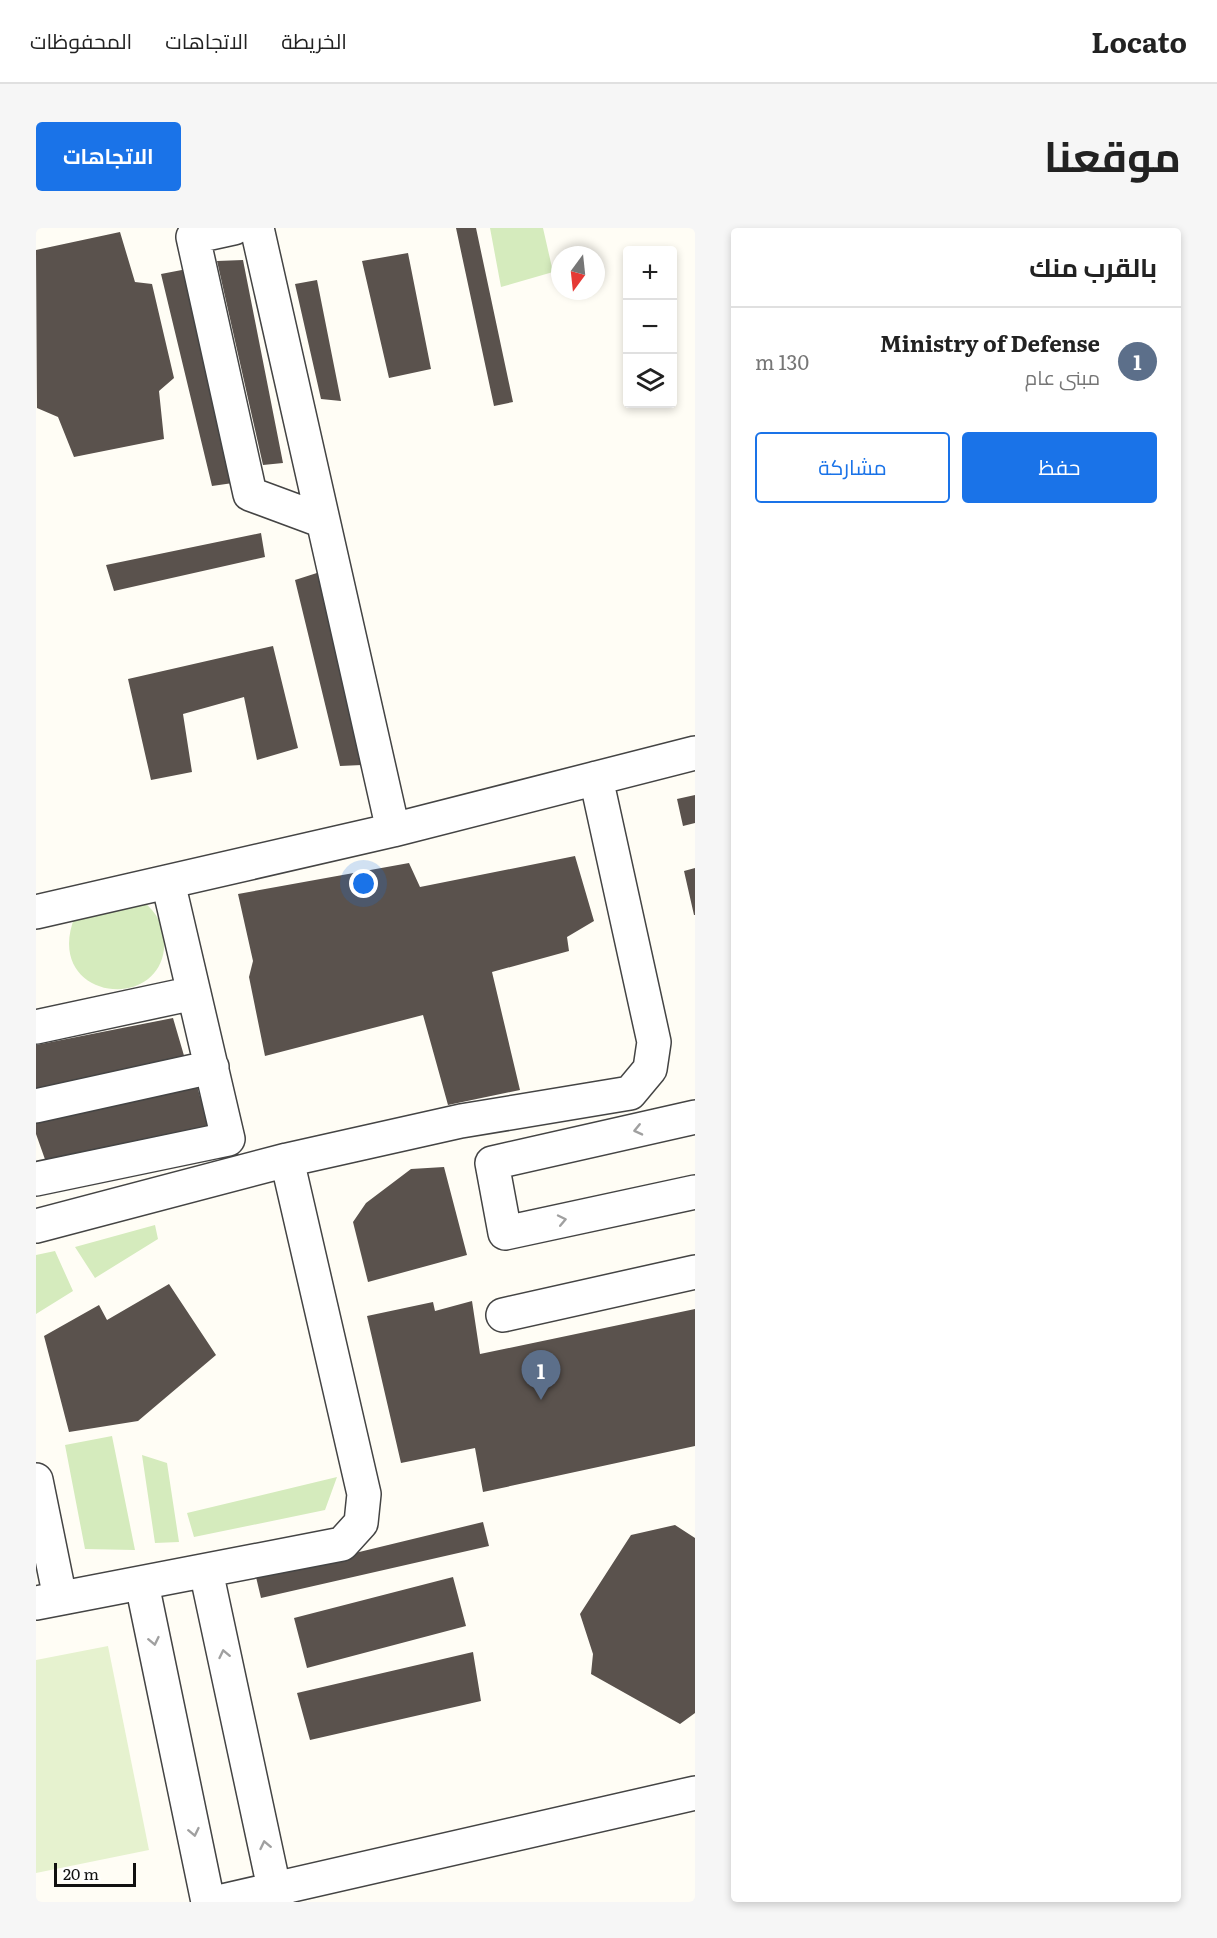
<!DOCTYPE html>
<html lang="ar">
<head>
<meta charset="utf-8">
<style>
  body { margin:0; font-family:Literata,Cairo,serif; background:#f6f6f6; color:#222; direction:rtl }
  .controls { position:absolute; right:18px; top:18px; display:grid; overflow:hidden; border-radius:6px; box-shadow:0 3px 9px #0003 }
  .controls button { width:54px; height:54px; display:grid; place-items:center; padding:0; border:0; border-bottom:2px solid #e0e0e0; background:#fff; color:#222; font:30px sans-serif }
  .compass { position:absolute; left:515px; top:18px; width:54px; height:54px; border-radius:50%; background:#fff; box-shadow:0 3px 9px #0003; rotate:195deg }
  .scale { position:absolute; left:18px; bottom:15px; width:82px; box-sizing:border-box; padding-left:6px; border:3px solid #111; border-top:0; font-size:16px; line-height:21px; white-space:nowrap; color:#111; -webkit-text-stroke:4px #fff; paint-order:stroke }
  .you { position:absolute; left:328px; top:656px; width:21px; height:21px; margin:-15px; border:4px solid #fff; border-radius:50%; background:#1a73e8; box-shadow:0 0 0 9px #1a73e833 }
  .badge { display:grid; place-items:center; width:39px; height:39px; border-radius:50%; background:#1a73e8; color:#fff; font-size:20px; font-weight:700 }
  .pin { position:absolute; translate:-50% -50px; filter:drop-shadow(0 2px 3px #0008) }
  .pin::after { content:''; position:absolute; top:32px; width:21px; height:18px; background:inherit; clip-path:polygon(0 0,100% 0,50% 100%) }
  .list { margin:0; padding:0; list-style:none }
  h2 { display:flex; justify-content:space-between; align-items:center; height:78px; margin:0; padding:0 24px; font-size:26px }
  h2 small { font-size:20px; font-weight:400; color:#767676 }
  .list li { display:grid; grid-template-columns:39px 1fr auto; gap:18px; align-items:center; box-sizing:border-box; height:108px; padding:0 24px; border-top:2px solid #e0e0e0 }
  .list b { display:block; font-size:22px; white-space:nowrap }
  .list p { margin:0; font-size:20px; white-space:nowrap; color:#767676 }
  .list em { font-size:20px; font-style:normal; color:#767676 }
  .actions { display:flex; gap:12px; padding:18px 24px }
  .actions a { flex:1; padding:14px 0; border:2px solid #1a73e8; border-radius:6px; text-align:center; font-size:21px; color:#1a73e8 }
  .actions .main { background:#1a73e8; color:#fff }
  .icon { flex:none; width:33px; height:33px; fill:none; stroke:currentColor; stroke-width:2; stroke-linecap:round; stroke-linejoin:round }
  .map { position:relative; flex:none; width:659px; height:1674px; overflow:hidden; direction:ltr; border-radius:6px }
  header { display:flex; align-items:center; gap:36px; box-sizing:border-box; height:84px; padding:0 30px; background:#fff; border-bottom:2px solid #e0e0e0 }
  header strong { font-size:28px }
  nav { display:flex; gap:33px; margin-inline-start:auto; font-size:21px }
  .intro { display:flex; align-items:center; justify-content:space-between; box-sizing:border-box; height:144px; padding:0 36px }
  h1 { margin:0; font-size:42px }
  .button { padding:15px 27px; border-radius:6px; background:#1a73e8; color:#fff; font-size:21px; font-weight:700 }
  main { display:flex; gap:36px; padding:0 36px }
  aside { flex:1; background:#fff; border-radius:6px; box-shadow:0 3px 9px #0003 }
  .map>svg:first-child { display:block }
  .green { fill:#d5ebbd }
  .pitch { fill:#e6f2cf }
  .building { fill:#5a524d }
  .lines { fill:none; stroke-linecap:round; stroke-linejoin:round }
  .minor-casing { stroke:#444; stroke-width:36 }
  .minor { stroke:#fff; stroke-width:33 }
  .oneway { stroke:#a0a0a0 }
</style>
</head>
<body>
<header>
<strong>Locato</strong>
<nav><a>الخريطة</a><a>الاتجاهات</a><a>المحفوظات</a></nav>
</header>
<div class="intro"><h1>موقعنا</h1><a class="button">الاتجاهات</a></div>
<main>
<aside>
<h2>بالقرب منك<small></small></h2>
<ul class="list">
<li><span class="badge" style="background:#5c6f8a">1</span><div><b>Ministry of Defense</b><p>مبنى عام</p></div><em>130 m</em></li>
</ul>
<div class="actions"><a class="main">حفظ</a><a>مشاركة</a></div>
</aside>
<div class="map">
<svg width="659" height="1674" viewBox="0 0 659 1674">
  <rect width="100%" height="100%" fill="#fffdf5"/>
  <!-- green -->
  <path class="green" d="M454,0H507L517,44L465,59Z
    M107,673C122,686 130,700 128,721C121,786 6,770 39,688Z
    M119,997L122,1011L59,1050L39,1019Z
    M19,1023L37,1063L0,1086V1027Z
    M76,1208L99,1322L49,1321L29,1217Z
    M106,1227L131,1235L143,1314L119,1315Z
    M301,1249L289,1282L158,1309L151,1285Z"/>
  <!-- pitch -->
  <path class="pitch" d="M72,1418L113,1622L0,1645V1432Z"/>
  <!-- building -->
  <path class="building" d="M420,0H440L477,174L458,178Z
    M84,4L99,54L116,56L138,150L123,163L128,211L38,229L22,189L1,180L0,22Z
    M372,25L395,141L353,150L326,33Z
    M207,32L247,235L227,237L181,33Z
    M151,41L197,255L176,258L125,46Z
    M281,52L305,173L285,171L259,56Z
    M225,305L229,329L78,363L70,337Z
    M284,344L326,537L304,538L259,352Z
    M237,418L262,520L221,532L208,469L147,486L156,544L115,552L92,451Z
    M659,567V595L647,598L641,571Z
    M539,628L558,693L531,709L533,723L456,744L484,862L412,877L387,787L229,828L213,749L217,733L202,666L373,635L384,659Z
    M659,640V687H658L648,643Z
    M137,790L149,831L0,863V817Z
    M161,858L173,900L11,937L0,906V893Z
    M408,939L431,1027L332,1054L317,994L330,975L375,941Z
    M133,1056L180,1127L102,1193L33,1204L8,1108L63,1077L71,1092Z
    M436,1073L444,1126L659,1081V1218L447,1264L439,1220L365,1235L331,1088L397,1074L399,1083Z
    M447,1294L453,1318L225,1370L220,1349Z
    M639,1297L659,1310V1485L644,1496L555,1446L557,1426L544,1386L595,1307Z
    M417,1349L430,1398L271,1440L258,1390Z
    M437,1424L445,1473L274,1512L261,1465Z"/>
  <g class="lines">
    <defs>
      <path id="minor" d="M198,0L157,9L214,266L287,293
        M221,0L357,602
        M0,684L357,602L659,525
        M0,799L158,765
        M0,878L176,839
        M659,889L456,935L469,1005L659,964
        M0,951L192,911L132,654
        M0,998L251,932L425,893L594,865L614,841L618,814L560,550
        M467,1087L659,1044
        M0,1252L24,1370
        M170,1343L241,1674
        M106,1356L172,1674
        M0,1375L306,1316L325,1295L328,1266L251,932
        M182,1674L659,1565"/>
    </defs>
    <!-- minor casing -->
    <use href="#minor" class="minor-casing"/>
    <!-- minor -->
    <use href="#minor" class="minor"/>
  </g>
  <!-- one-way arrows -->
  <defs><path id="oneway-chevron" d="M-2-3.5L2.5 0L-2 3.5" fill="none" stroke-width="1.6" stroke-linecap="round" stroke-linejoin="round" transform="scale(1.5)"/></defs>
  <g class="oneway">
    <use href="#oneway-chevron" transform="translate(602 902) rotate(167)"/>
    <use href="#oneway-chevron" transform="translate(526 992) rotate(-12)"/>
    <use href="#oneway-chevron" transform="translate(118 1413) rotate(78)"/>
    <use href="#oneway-chevron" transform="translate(188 1426) rotate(-102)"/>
    <use href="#oneway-chevron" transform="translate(158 1604) rotate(78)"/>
    <use href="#oneway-chevron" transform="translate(229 1617) rotate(-102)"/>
  </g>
</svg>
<div class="controls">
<button>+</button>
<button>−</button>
<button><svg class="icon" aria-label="layers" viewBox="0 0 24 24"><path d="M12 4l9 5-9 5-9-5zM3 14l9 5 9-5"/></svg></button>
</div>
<svg class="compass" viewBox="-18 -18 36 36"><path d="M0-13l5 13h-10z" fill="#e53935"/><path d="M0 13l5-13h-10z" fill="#767676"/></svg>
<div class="scale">20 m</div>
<div class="you"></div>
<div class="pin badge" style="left:505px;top:1172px;background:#5c6f8a">1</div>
</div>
</main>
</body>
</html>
